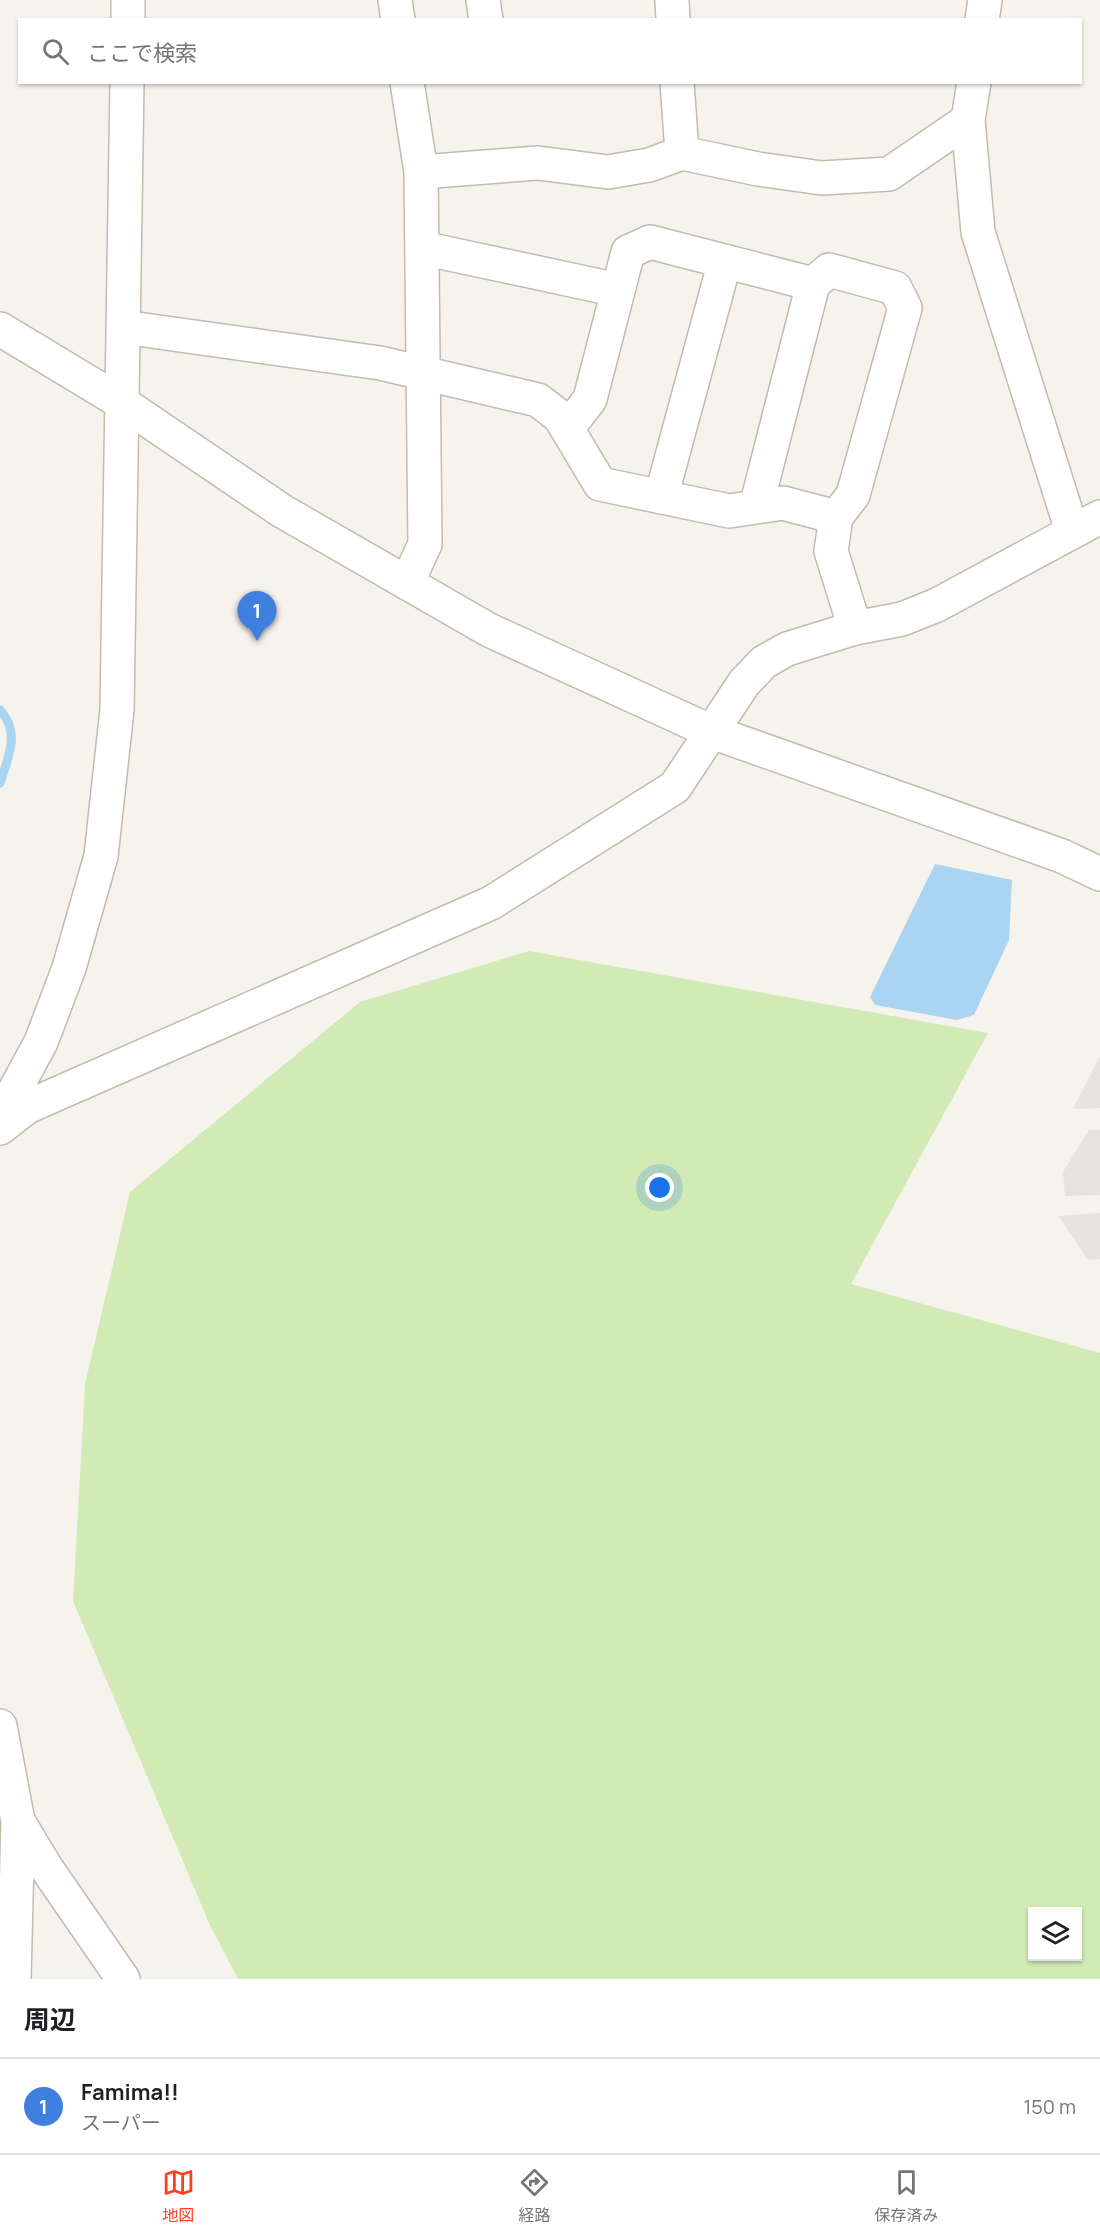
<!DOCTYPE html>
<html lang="ja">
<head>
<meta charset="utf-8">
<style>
  body { margin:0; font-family:Manrope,"Noto Sans JP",sans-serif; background:#f2f2f2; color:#202124 }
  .controls { position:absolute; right:18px; bottom:18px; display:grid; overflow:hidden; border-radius:0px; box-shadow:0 2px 4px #0004 }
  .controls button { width:54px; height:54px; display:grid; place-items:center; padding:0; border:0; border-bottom:2px solid #e0e0e0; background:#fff; color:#202124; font:30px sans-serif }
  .you { position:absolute; left:660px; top:1188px; width:21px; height:21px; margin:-15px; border:4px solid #fff; border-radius:50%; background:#1a73e8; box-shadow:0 0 0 9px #1a73e833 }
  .badge { display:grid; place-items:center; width:39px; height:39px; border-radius:50%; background:#fc3f1d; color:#fff; font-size:20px; font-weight:700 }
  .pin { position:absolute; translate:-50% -50px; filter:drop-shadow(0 2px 3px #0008) }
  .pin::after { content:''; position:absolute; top:32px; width:21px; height:18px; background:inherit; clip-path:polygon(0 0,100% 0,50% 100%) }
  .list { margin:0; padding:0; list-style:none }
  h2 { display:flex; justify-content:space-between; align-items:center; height:78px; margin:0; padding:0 24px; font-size:26px }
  h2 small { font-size:20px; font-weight:400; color:#757577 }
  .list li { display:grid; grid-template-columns:39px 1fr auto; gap:18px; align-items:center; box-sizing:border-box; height:96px; padding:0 24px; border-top:2px solid #e0e0e0 }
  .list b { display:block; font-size:22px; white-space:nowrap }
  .list p { margin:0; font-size:20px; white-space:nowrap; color:#757577 }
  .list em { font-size:20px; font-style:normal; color:#757577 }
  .icon { flex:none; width:33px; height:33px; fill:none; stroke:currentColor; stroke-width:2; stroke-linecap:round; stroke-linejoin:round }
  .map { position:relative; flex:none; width:1100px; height:1979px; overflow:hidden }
  .search { position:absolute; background:#fff; box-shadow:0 2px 4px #0004; left:18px; right:18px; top:18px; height:66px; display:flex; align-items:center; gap:15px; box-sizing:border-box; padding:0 21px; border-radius:0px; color:#757577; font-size:22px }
  .sheet { height:174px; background:#fff }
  nav { display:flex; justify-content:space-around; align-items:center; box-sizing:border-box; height:84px; border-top:2px solid #e0e0e0; background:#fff; font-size:16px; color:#757577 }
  nav a { display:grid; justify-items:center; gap:3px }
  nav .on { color:#fc3f1d }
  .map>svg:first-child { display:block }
  .green { fill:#d2eab5; fill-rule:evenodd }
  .parking { fill:#e5e3e0 }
  .water { fill:#a9d4f2 }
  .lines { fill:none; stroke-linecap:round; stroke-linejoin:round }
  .stream { stroke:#a9d4f2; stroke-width:9 }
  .minor-casing { stroke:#c2bbae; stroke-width:36 }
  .minor { stroke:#fff; stroke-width:33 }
</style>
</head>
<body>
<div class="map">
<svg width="1100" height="1979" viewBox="0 0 1100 1979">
  <rect width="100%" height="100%" fill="#f6f3ec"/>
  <!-- green -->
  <path class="green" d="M529,951L988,1033L851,1284L1100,1353V1979H238L209,1923L73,1601L85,1384L130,1192L360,1002ZM1032,1912H1078V1956H1032Z"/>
  <!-- parking -->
  <path class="parking" d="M1100,1056V1108L1073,1109Z
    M1089,1130H1100V1195L1065,1196L1063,1172Z
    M1100,1213V1259L1088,1260L1058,1216Z"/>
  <!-- water -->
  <path class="water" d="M935,864L1012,880L1009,940L974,1015L957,1020L875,1005L870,997Z"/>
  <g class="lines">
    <!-- stream -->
    <path class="stream" d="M0,710C21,732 8,758 0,783"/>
    <defs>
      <path id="minor" d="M395,0L398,20
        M483,0L486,20
        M672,0L673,20
        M128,20V0
        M982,20L985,0
        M677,82L682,153
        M974,82L968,120L978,232L1072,531
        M421,172L538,163L608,172L649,165L682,153L758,169L822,178L889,174L968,120
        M422,248L618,290
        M123,327L380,363L538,400L560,417L600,484L729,511L783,503L836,517
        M0,329L121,402L282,511L489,630L712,732L1062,856L1100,874
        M567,429L590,399L628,252L650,242L813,284
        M661,497L725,261
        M756,507L813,284L829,270L895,288L905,308L853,495L836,517L831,551L855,628
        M407,583L425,544L421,172L407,82
        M0,1118L41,1042L69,968L101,856L117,710L127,82
        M0,1128L27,1107L491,903L675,787L744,683L764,662L787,649L816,640L855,628L902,619L937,605L1100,517
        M0,1726L18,1821L14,1979
        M18,1821L45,1866L123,1979"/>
    </defs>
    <!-- minor casing -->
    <use href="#minor" class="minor-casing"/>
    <!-- minor -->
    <use href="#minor" class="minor"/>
  </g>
</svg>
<div class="controls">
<button><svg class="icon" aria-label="layers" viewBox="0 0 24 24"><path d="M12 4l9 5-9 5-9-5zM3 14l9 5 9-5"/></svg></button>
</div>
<div class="you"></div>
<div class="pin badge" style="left:257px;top:641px;background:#3f7fe0">1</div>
<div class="search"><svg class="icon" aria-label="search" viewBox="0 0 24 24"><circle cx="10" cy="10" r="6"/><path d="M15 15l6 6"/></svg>ここで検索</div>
</div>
<section class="sheet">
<h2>周辺<small></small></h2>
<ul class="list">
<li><span class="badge" style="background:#3f7fe0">1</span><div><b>Famima!!</b><p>スーパー</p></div><em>150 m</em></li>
</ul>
</section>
<nav>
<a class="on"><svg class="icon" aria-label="map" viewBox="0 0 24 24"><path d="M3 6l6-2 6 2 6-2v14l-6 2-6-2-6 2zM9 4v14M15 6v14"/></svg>地図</a>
<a><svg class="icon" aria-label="directions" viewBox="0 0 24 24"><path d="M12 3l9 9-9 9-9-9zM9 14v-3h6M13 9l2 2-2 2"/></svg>経路</a>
<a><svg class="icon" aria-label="saved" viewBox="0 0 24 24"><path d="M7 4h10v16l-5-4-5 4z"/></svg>保存済み</a>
</nav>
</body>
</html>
